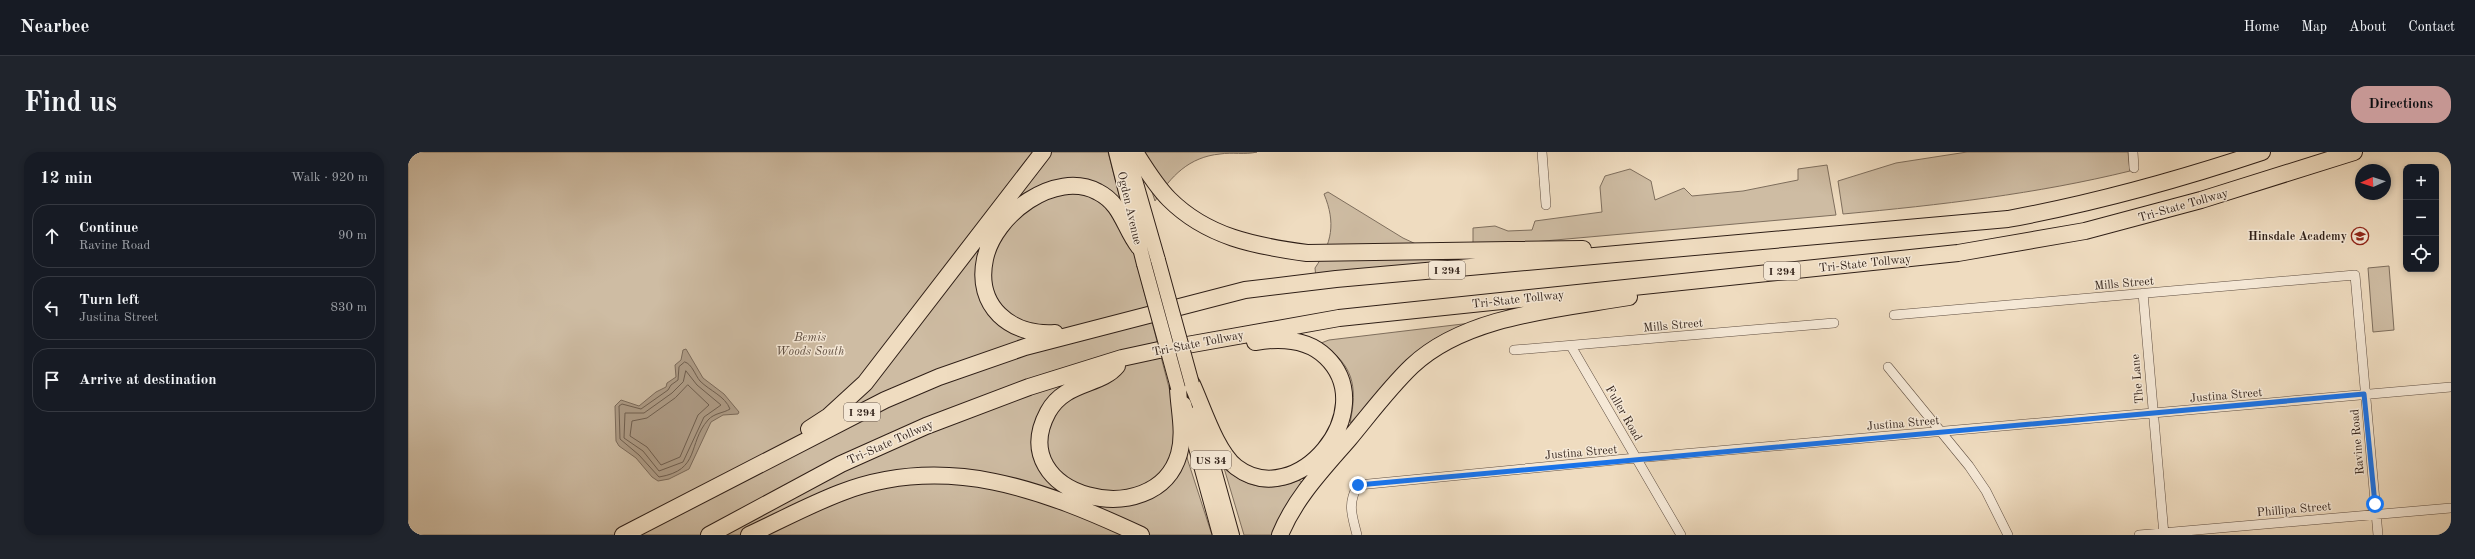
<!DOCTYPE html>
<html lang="en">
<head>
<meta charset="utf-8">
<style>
  body { margin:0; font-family:"Old Standard TT",serif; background:#20242c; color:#f1f3f6 }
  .controls { position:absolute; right:12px; top:12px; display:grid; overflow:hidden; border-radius:8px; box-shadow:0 2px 6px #0003 }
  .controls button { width:36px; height:36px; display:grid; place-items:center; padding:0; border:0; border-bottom:1px solid #363941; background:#171b24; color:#f1f3f6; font:20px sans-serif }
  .compass { position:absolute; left:1947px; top:12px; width:36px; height:36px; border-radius:50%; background:#171b24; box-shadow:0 2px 6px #0003; rotate:267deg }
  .stop { position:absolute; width:12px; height:12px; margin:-9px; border:3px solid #1a73e8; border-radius:50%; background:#fff }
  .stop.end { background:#1a73e8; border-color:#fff; box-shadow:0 1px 4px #0008 }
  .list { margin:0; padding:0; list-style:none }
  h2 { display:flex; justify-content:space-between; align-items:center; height:52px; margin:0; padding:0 16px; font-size:17px }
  h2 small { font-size:13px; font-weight:400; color:#9ea1a6 }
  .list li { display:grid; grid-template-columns:26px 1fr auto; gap:12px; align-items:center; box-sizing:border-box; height:64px; margin:0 8px 8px; padding:0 8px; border:1px solid #363941; border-radius:16px }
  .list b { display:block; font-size:15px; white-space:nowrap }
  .list p { margin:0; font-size:13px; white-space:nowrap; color:#9ea1a6 }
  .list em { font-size:13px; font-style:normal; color:#9ea1a6 }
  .icon { flex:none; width:22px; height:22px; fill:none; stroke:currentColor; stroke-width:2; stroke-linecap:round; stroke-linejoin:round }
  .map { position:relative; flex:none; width:2043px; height:383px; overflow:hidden; border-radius:16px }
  header { display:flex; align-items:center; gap:24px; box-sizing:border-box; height:56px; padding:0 20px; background:#171b24; border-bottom:1px solid #363941 }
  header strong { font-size:19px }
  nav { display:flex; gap:22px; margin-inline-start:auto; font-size:14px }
  .intro { display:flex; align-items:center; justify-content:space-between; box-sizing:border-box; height:96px; padding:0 24px }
  h1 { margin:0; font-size:28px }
  .button { padding:10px 18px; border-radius:16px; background:#c59692; color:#111; font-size:14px; font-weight:700 }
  main { display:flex; gap:24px; padding:0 24px }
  aside { flex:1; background:#171b24; border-radius:16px; box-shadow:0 2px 6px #0003 }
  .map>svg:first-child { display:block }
  .green { fill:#cebca3; stroke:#7e6e5d }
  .water { fill:#ae9c87; stroke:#7b6a5a }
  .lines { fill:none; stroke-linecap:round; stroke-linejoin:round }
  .shore { stroke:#6e5e4f; stroke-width:1 }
  .minor-casing { stroke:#5f4e41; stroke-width:10 }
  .primary-casing { stroke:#2f1f17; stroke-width:16 }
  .motorway-casing { stroke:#2f1f17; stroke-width:18 }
  .minor { stroke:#f5e8d6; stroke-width:9 }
  .primary { stroke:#efdcc0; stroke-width:14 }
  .motorway { stroke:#efdcc0; stroke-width:16 }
  .primary-bridge-casing { stroke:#2f1f17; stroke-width:16; stroke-linecap:butt }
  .primary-bridge { stroke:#efdcc0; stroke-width:14 }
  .route { stroke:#1a73e8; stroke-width:5 }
  .labels { text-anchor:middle; stroke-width:3; stroke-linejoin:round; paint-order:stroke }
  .shield { fill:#f5e8d6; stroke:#6a5b50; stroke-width:1 }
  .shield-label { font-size:11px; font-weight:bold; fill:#2f1f17 }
  .street-label { font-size:12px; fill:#2f1f17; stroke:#f5e8d6 }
  .poi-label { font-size:12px; font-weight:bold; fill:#2f1f17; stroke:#f5e8d6; text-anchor:end }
  .park-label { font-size:12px; font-style:italic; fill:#5f4e41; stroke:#f5e8d6 }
</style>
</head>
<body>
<header>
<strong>Nearbee</strong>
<nav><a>Home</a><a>Map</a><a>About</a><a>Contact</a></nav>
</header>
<div class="intro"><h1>Find us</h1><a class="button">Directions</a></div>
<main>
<aside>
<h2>12 min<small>Walk · 920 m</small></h2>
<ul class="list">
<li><svg class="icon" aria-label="ahead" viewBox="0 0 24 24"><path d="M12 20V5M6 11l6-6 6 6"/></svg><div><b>Continue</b><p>Ravine Road</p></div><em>90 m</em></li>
<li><svg class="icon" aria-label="left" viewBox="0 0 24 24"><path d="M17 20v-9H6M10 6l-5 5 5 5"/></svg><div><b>Turn left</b><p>Justina Street</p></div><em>830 m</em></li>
<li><svg class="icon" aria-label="arrive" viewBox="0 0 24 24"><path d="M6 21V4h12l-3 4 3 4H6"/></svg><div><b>Arrive at destination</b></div></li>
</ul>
</aside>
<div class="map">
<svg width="2043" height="383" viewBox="0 0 2043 383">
  <rect width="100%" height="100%" fill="#efdcc0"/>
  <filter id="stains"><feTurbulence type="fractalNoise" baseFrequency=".005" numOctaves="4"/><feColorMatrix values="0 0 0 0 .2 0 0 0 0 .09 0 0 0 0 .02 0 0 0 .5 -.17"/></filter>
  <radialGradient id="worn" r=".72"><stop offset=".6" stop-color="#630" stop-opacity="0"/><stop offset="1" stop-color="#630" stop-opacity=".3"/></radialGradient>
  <!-- green -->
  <path class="green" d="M0,0H700L780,309L804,383H0Z
    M731,0H849C837,3 824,0 812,2C781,5 763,24 747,49Z
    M1559,0H1720L1722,19C1628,42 1532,53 1435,62L1430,29L1488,11Z
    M1419,13L1428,63L1080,94L1065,91V76L1087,74L1100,79L1124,78L1127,69L1194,60L1192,35L1197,24L1222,17L1243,29L1247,48L1276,36L1284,44L1335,39L1390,28V17Z
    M920,40L995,86L1038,106L1070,112L908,126L907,116C924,91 928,71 916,42Z
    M1981,114L1986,178L1965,180L1960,116Z
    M1063,171L987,224L942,271C950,233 945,213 913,191L921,188Z
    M816,316C841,337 862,340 891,328L895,331L866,383H836Z"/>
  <!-- water -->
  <path class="water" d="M278,197L295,226L316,242L331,260L330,262L315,263L303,270L281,317L261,327L250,329L244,325L228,306L211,294L208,289L207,254L213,248L231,254L248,240L258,235L259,231L268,225L267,213L273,208L275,198Z"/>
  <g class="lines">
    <!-- shore -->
    <path class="shore" d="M277,210C284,212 287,223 292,229C302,239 317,244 322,257C316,261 306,261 300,268C279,292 293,318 251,325L231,303L212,287L211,254L214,252L233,257L260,238L263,233L270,228L271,215Z
      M278,219L289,233L313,253L296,265L275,310L251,319L235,299L216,286L217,261H236L264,241L275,230Z
      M280,233L301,253L290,263L272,305L253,313L239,295L222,284L224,269L239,266L267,246Z"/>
    <defs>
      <path id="minor" d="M1134,0L1138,53
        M1725,0L1726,16
        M1735,141L1756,383
        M1486,163L1947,123L1970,383
        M1163,194L1273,383
        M1106,198L1426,171
        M1480,215L1561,314L1578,339L1600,383
        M949,383C944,363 939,352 950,333L1228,306L2043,235
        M1731,383L2043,356"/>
      <path id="primary" d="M708,0L736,112
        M719,0L750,108
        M776,252L812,383
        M790,260L824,383"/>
      <path id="motorway" d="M727,0C737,16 748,34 761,47C799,85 847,94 899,101L1175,97
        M647,181C602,184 567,154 577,107C586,63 647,17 690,40C714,52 716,76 731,95
        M709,214C693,234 657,229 640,260C594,345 748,383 771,302C777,280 771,259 770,236
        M784,232C795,256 808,299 828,315C888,361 974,259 918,205C899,186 871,186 847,190
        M401,277L421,264L457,231L635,0
        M215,383L477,248L531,225L617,195L837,138L928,127L1600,67C1687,51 1770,28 1854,0
        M301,383L433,312L518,274L621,235L714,206L751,198L931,166L1550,101L1677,79L1793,48L1946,0
        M341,383C371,369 401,353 432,341C538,300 636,338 733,383
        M872,383C887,346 915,317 941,287C961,263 981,236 1004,214C1058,163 1152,157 1221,145"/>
    </defs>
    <!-- minor casing -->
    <use href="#minor" class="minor-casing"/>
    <!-- primary casing -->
    <use href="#primary" class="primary-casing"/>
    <!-- motorway casing -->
    <use href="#motorway" class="motorway-casing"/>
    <!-- minor -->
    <use href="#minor" class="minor"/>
    <!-- primary -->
    <use href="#primary" class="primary"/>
    <!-- motorway -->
    <use href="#motorway" class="motorway"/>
    <defs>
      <path id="primary-bridge" d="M750,108L784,232
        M736,112L770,236"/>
    </defs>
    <!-- primary-bridge casing -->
    <use href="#primary-bridge" class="primary-bridge-casing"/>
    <!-- primary-bridge -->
    <use href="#primary-bridge" class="primary-bridge"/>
  </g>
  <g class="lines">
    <!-- route -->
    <path class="route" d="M950,333L1956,242L1967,352"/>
  </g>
  <!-- icons -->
  <defs>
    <symbol id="school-ring" viewBox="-11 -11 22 22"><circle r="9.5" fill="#f5e8d6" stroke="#8f2418" stroke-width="1.5"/><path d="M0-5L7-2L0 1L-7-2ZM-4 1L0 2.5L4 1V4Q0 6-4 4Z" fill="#8f2418"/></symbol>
  </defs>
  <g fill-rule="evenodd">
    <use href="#school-ring" x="1942" y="74" width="20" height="20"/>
  </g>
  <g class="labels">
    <!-- shield labels -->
    <g class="shield">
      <rect x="1021" y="109" width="36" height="18" rx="3"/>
      <rect x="1356" y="110" width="36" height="18" rx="3"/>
      <rect x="436" y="251" width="36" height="18" rx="3"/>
      <rect x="783" y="299" width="40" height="18" rx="3"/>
    </g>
    <g class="shield-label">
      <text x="1039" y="122">I 294</text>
      <text x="1374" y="123">I 294</text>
      <text x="454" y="264">I 294</text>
      <text x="803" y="312">US 34</text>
    </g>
    <!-- street labels -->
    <g class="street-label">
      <text transform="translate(1775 53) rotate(-16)" y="4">Tri-State Tollway</text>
      <text transform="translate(722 56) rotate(77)" y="4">Ogden Avenue</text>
      <text transform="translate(1457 111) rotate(-6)" y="4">Tri-State Tollway</text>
      <text transform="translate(1716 131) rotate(-5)" y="4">Mills Street</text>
      <text transform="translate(1110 147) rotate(-6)" y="4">Tri-State Tollway</text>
      <text transform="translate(1265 173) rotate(-5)" y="4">Mills Street</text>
      <text transform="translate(790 191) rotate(-11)" y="4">Tri-State Tollway</text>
      <text transform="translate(1729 227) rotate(-95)" y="4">The Lane</text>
      <text transform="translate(1818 243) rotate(-5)" y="4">Justina Street</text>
      <text transform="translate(1216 261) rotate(60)" y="4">Fuller Road</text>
      <text transform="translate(1495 271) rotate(-5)" y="4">Justina Street</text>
      <text transform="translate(482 290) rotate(-24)" y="4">Tri-State Tollway</text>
      <text transform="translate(1949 290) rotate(-95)" y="4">Ravine Road</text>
      <text transform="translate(1173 300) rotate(-5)" y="4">Justina Street</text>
      <text transform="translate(1886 357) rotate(-5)" y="4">Phillipa Street</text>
    </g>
    <!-- poi labels -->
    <g class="poi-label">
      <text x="1939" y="88">Hinsdale Academy</text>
    </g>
    <!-- park labels -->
    <g class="park-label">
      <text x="402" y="189">Bemis<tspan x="402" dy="14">Woods South</tspan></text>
    </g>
  </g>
  <rect width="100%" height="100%" filter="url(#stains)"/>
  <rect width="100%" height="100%" fill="url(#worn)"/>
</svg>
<div class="controls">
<button>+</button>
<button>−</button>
<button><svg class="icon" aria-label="locate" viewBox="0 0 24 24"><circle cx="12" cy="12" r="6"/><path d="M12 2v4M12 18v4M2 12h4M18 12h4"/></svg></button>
</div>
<svg class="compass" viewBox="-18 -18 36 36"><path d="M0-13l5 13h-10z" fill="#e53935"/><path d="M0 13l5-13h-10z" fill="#9ea1a6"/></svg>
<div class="stop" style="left:1967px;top:352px"></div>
<div class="stop end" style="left:950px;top:333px"></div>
</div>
</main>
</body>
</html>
